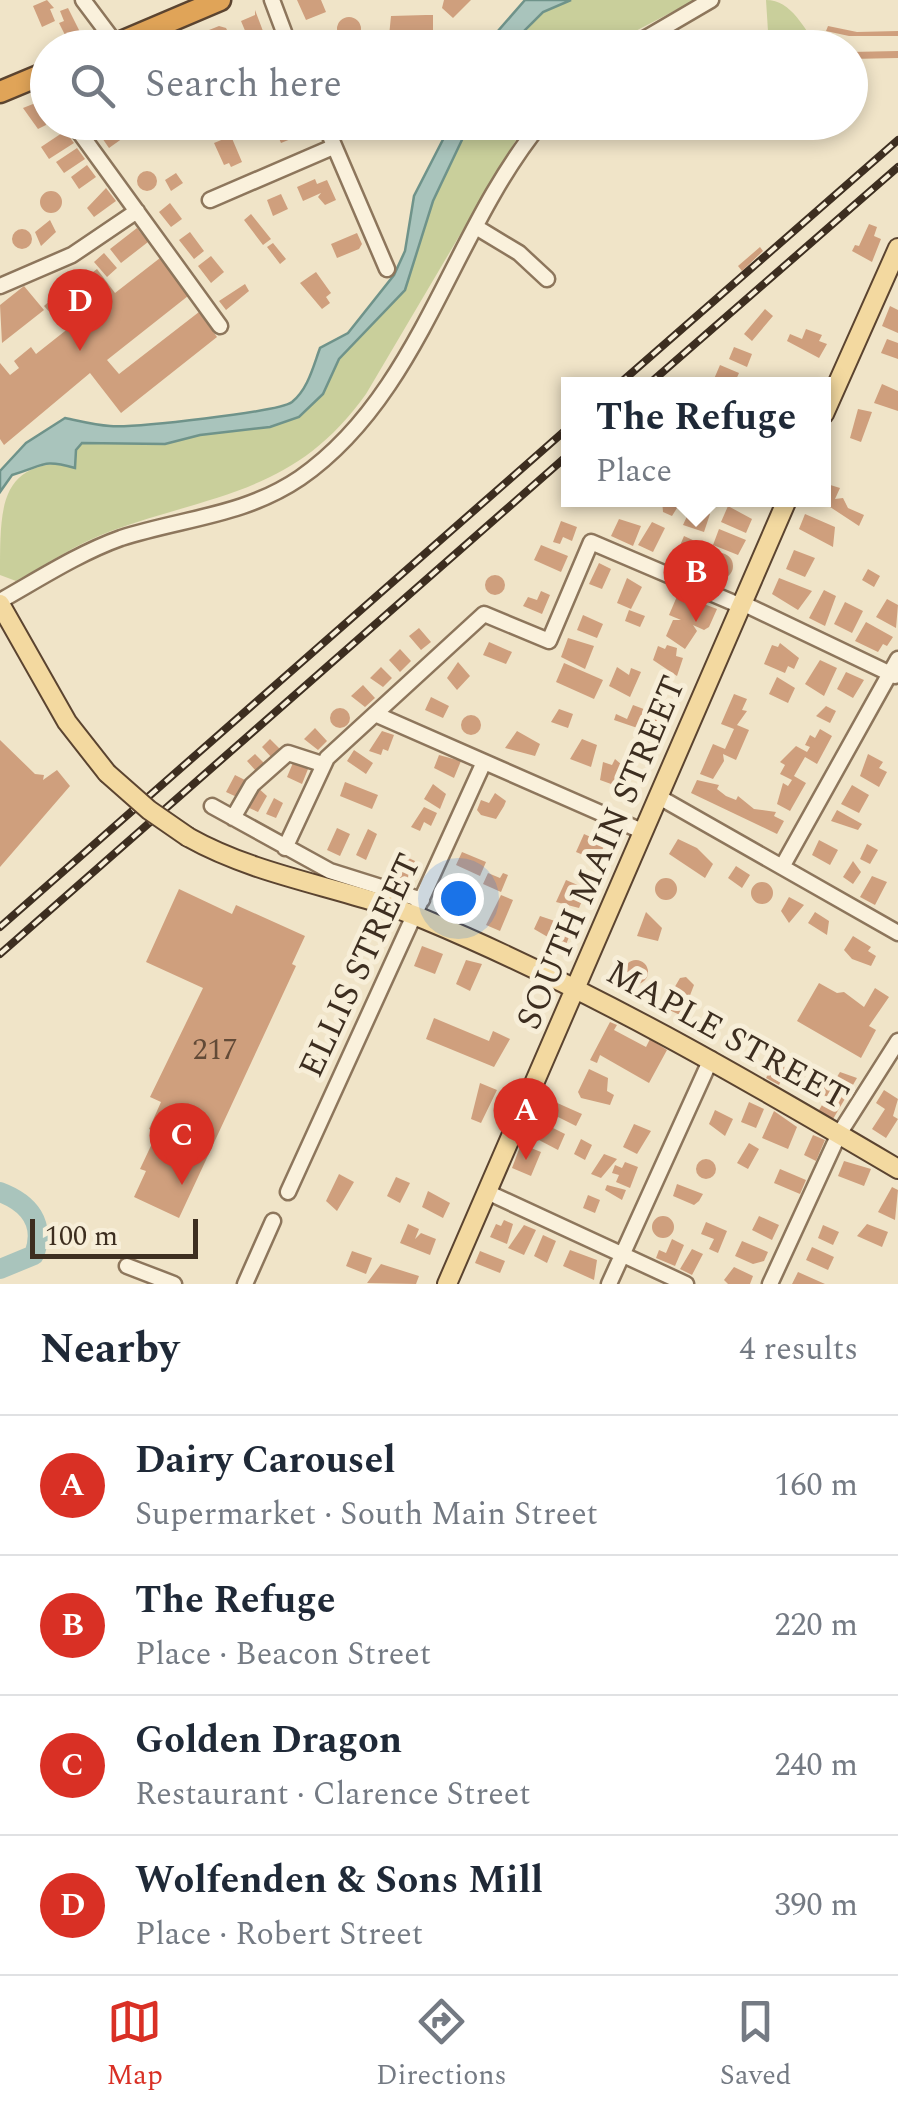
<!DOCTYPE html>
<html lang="en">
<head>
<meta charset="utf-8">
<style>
  body { margin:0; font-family:Spectral,serif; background:#f2f2f3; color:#1f2937 }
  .scale { position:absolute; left:30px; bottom:25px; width:168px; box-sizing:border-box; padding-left:10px; border:5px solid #3d2e20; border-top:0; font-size:28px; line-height:35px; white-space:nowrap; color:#3d2e20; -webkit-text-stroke:8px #f7eed8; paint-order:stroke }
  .you { position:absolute; left:458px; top:898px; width:35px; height:35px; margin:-25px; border:8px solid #fff; border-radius:50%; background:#1a73e8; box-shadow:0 0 0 15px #1a73e833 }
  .badge { display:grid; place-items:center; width:65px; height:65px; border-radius:50%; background:#d93025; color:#fff; font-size:32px; font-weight:700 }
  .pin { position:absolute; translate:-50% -82px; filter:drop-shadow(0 2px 5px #0008) }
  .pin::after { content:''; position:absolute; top:52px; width:35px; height:30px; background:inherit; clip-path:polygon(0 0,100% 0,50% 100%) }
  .popup { position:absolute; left:561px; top:377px; width:270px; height:130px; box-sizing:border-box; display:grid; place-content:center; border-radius:0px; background:#fff; filter:drop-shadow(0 2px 8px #0005); font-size:32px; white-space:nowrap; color:#747a83 }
  .popup b { font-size:38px; color:#1f2937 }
  .popup::after { content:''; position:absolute; left:50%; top:100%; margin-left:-20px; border:20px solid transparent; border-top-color:#fff }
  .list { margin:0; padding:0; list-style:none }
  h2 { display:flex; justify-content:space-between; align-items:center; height:130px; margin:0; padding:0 40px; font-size:42px }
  h2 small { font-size:32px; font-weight:400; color:#747a83 }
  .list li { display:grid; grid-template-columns:65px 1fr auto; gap:30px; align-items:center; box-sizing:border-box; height:140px; padding:0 40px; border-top:2px solid #e0e1e3 }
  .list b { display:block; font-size:38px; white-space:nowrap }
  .list p { margin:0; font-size:32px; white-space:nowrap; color:#747a83 }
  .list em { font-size:32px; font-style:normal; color:#747a83 }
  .icon { flex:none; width:55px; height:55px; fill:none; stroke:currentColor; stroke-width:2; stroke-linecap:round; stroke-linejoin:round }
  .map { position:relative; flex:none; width:898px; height:1284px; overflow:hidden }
  .search { position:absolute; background:#fff; box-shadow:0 5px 15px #0003; left:30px; right:30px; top:30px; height:110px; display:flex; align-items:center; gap:25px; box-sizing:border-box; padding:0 35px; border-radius:55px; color:#747a83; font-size:38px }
  .sheet { height:690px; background:#fff }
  nav { display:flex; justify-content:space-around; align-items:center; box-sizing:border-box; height:140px; border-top:2px solid #e0e1e3; background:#fff; font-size:28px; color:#747a83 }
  nav a { display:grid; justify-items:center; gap:5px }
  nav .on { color:#d93025 }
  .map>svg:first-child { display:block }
  .green { fill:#c9cf9b }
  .water { fill:#a9c4bc; stroke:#6f938a; stroke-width:2.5 }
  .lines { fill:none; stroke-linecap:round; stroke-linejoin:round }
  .river { stroke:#a9c4bc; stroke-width:20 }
  .building { fill:#cf9f7d }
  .minor-casing { stroke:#8d765c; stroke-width:19 }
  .major-casing { stroke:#5b4430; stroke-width:22 }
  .highway-casing { stroke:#5b4430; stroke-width:25 }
  .minor { stroke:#faf1dc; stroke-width:14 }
  .major { stroke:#f3d9a0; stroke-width:18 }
  .highway { stroke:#e0a458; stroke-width:20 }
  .rail-casing { stroke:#3d2e20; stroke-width:8 }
  .rail { stroke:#f7eed8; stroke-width:4; stroke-dasharray:11; stroke-linecap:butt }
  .major-bridge-casing { stroke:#5b4430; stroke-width:22; stroke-linecap:butt }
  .major-bridge { stroke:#f3d9a0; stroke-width:18 }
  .labels { text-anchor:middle; stroke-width:10; stroke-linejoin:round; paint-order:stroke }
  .number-label { font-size:30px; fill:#624a37 }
  .street-label { font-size:35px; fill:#3d2e20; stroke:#f7eed8 }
</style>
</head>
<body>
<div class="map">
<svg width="898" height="1284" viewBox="0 0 898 1284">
  <rect width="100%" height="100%" fill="#f0e4c8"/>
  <!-- green -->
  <path class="green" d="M571,0H695L605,47L508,48L543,12Z
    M766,0C792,0 804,29 818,47H769Z
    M470,123H526L366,394C295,494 212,494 111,531C78,543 47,564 16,581L0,575C0,502 0,461 76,463V450L82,443L165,444L200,435L270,427L299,417L323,394L339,359L405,290L433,201Z"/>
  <!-- water -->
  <path class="water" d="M525,0H571L543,12L508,47H484Z
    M452,122L470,123L433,201L405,290L339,359L323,394L299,417L270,427L200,435L165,444L82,443L76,450L75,468C42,459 46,465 12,475L0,492V471L26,443L65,418C80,421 94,425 110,426C133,428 279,412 292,402C308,389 313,367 320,348L348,333L394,275L405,251L414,196Z"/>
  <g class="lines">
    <!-- river -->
    <path class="river" d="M0,1192C29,1203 46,1223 34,1255L0,1269"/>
  </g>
  <!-- building -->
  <path class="building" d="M47,0L54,8L50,9L55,21L42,27L33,6Z
    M297,0H321L326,12L306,20Z
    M444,0H471L453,18L442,8Z
    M68,8L81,34L67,39L59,23L64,21L60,11Z
    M255,10L266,39L251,45L241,21L255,15Z
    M426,15H433V35L389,36L391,16Z
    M337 29a12 12 0 1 1 24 0a12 12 0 1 1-24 0Z
    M219,26L226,28L236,48H205L204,32Z
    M828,26L857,32L898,31V36H849L826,31Z
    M334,32L341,48H313L310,40Z
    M898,51V58L850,59V52Z
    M43,100L46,125L38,129L23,108Z
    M290,122H298L303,134L281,143L275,129Z
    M115,127L123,138L109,148L100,135Z
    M65,131L74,143L49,159L41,147Z
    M231,136L242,162L231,167L229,163L224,165L214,143Z
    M77,148L85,159L64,173L56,162Z
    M87,165L96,177L79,189L71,177Z
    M137 181a10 10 0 1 1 20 0a10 10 0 1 1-20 0Z
    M176,173L183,183L171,191L165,180Z
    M315,179L317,184L327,180L336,200L325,205L318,197L321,193L303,201L297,187Z
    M106,188L116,201L94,217L87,208Z
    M40 202a11 11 0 1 1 22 0a11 11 0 1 1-22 0Z
    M281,194L288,209L273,216L267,200Z
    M170,203L182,219L171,227L159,212Z
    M251,214L271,239L263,245L244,220Z
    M50,220L56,232L41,246L35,232Z
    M869,224L877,227L874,236L881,239L872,262L852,251L855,245L859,246Z
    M137,228L148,242L121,263L110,249Z
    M12 239a10 10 0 1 1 20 0a10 10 0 1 1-20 0Z
    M190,232L204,251L194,259L179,240Z
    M357,233L362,244L359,249L337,258L331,244Z
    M273,243L286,259L280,264L267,247Z
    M760,247L763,251L742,271L738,266Z
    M104,253L117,268L107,277L94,262Z
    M211,256L224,272L211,283L198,266Z
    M160,258L188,296L107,360L119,374L199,312L217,337L121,413L90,373L4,445L0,439V363L10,375L19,368L14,361L31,347L36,354L84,316L86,309L89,314L98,307L89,296L74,308L58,288L73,276L78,283L97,269L115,293Z
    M316,272L331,293L326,297L330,303L322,309L300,283Z
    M245,284L249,291L226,310L219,301Z
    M24,286L44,310L2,343L0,305Z
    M54,297L72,318L62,326L44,306Z
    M890,306L898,310V333L882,326Z
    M765,309L773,316L752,341L744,334Z
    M806,329L822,335L819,341L827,344L819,358L787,341L790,334L802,339Z
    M887,339L898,343V359L881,353Z
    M734,347L752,354L747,367L729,359Z
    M720,365L739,373L734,384L714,379Z
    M882,384L898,391V411L874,403Z
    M858,409L872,412L861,442L850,438Z
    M824,483L840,488L835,499L843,498L848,508L864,515L859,526L824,503Z
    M662,500L667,502L682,500L672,516L663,512Z
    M694,501L710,514L704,532L683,525Z
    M728,506L752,519L746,533L721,522Z
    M805,514L835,527L833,547L799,529Z
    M619,519L641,526L633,546L611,536Z
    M561,521L577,527L572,541L563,537L560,544L553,542Z
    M652,522L665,528L653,552L638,545Z
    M719,529L746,540L738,555L713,545Z
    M684,536L697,542L687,568L673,562Z
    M541,545L568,556L561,572L534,560Z
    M794,550L815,558L805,577L786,569Z
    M707 566a13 13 0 1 1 26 0a13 13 0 1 1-26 0Z
    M599,563L611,569L602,589L589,584Z
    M868,569L880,576L874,587L862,580Z
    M485 585a10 10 0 1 1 20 0a10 10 0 1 1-20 0Z
    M627,578L642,587L631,609L617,603Z
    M779,578L812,591L798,610L772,594Z
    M824,590L836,596L825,626L809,618Z
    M541,591L550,595L542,614L523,606L528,597L537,600Z
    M678,594L717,609L709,627L704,630L693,625L697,631L685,649L666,636L673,620H681L669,615Z
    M887,599L898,605L896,628L876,617Z
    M845,602L863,611L852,633L834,624Z
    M629,610L645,616L640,627L625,621Z
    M583,615L603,624L597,638L577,630Z
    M866,622L893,637L887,646L883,644L878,652L855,641Z
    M419,628L431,642L421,650L409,636Z
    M568,638L594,646L585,669L561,657Z
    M489,642L512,652L506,664L483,655Z
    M780,643L799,658L794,669L788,666L785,673L764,664L772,645L778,647Z
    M667,645L677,648L676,656L683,658L677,676L653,660L658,646L665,649Z
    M400,649L411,661L400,672L389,660Z
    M820,660L837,668L824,696L805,684Z
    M458,662L470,676L457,690L447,678Z
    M564,663L603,680L594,699L556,682Z
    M381,667L392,678L383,687L370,678Z
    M617,667L629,675L631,668L641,672L630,697L609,686Z
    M846,672L864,680L853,698L837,689Z
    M777,677L795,688L788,703L769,694Z
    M363,685L375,698L365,707L351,696Z
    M734,694L747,699L742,710L747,711L737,725L749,730L736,760L723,754L724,761L713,779L700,774L713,744L725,749L734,729L721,724Z
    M431,697L449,706L443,718L425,710Z
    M633,705L649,711L656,705L664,708L655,734L614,720L616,714L627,719Z
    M826,706L836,711L830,723L816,716Z
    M330 718a10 10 0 1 1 20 0a10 10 0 1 1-20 0Z
    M559,709L573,714L568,728L551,722Z
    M461 725a10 10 0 1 1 20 0a10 10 0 1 1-20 0Z
    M315,728L327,741L318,750L304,739Z
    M820,729L832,736L817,764L805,757L794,776L806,783L790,811L777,804L783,783L788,786L792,780L780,774L785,765L780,762L796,746L807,752L810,747L805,745L810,735L815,738Z
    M382,731L394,735L388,751L383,749L381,755L369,751Z
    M517,731L540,744L535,756L505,748Z
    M270,739L282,751L272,758L262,747Z
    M582,739L597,745L591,767L570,759Z
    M0,740L35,774L44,775L43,780L57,770L70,786L0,867Z
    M354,750L373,763L366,774L347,761Z
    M255,754L267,766L257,772L247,761Z
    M868,754L883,762L879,768L887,772L879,787L860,776Z
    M439,755L461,761L454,778L434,768Z
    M295,758L310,764L302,784L287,777Z
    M615,759L634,775L625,789L600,780L603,762L612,765Z
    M235,775L247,781L239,798L226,792Z
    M697,780L719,785L717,789L726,796L736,800L738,796L754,809L776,812L774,816L784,821L777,834L691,793Z
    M345,782L378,795L372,809L340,796Z
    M433,784L446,794L440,809L424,799Z
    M852,785L869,795L859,813L841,804Z
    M257,787L267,796L258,812L247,807Z
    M495,793L506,801L504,806L496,819L481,815L477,810L481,800L489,803Z
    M274,798L283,803L276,818L266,814Z
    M424,807L437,813L431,826L424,822L420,831L411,827Z
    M837,810L862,824L858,830L831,821Z
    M337,828L350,834L340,856L327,850Z
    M368,829L377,834L366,860L356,855Z
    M584,834L595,839L596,844L598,840L605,843L598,861L576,852Z
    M678,839L697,848L713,864L705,878L669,854Z
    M819,840L838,850L830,865L812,855Z
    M867,844L878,850L870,864L860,859Z
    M396,852L415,861L406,882L388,872Z
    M462,852L486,862L480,876L456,865Z
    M853,861L861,872L853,884L843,877Z
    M736,866L750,875L742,888L728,878Z
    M488,873L500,878L503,873L508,875L501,892L483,884Z
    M872,876L887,882L875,905L860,897Z
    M655 889a11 11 0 1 1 22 0a11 11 0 1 1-22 0Z
    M453,879L467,886L455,912L441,906Z
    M566,880L587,889L579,908L556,902Z
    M751 893a11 11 0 1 1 22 0a11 11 0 1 1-22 0Z
    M179,889L232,914L236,905L305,936L292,964L296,966L179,1218L134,1197L146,1171L140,1169L157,1133L149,1129L161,1102L150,1097L203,988L146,962Z
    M501,895L513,900L500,931L486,925Z
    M789,897L804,905L789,923L781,911Z
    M646,912L662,928L658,941L637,936Z
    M815,912L829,921L827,935L808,923Z
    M540,916L573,927L565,947L534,929Z
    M853,936L871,947L868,951L876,956L871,966L852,959L844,950Z
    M422,946L443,954L435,974L414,966Z
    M466,960L482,964L470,991L456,984Z
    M624 972a12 12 0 1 1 24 0a12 12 0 1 1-24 0Z
    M686,977L694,985L682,1016L663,1007L680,978Z
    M819,983L837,993L844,992L864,1007L875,988L889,997L869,1026L876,1030L861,1058L797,1021Z
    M434,1018L489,1041L493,1031L510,1039L494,1067L426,1039Z
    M610,1022L617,1025L614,1030L646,1047L650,1039L667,1050L649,1083L600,1055L597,1063L590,1060Z
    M775,1062L787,1069L779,1085L766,1078Z
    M589,1069L608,1078L607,1091L614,1095L610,1105L581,1098L578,1092Z
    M840,1072L857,1078L847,1095L832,1085Z
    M480,1083L497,1090L481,1123L471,1119Z
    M824,1084L846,1097L833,1119L819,1110L827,1097L819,1092Z
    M884,1090L898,1099L893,1116L898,1119L886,1138L872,1129L885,1109L876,1103Z
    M555,1102L582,1114L576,1126L550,1113Z
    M749,1102L764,1109L756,1128L741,1122Z
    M715,1110L733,1119L725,1136L709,1124Z
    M774,1111L797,1127L788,1149L762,1138Z
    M545,1124L565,1134L558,1150L537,1139Z
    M634,1124L651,1131L637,1154L623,1147Z
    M813,1135L825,1140L816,1161L804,1155Z
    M581,1139L592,1145L585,1160L574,1154Z
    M749,1143L759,1149L748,1169L737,1163Z
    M521,1144L541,1152L531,1176L512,1168Z
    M604,1154L617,1159L601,1178L591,1174Z
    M696 1169a10 10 0 1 1 20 0a10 10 0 1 1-20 0Z
    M844,1161L871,1169L864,1186L838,1176Z
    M625,1162L638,1167L630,1188L616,1182L619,1175L612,1173L615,1165L622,1168Z
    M780,1169L806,1180L800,1194L774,1183Z
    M339,1174L354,1182L337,1211L326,1201Z
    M396,1177L410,1183L400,1203L387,1196Z
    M677,1184L703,1194L699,1201L694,1205L673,1196Z
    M607,1185L626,1190L622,1200L605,1190Z
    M892,1187L898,1190L895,1220L878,1212Z
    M428,1191L450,1203L443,1218L422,1207Z
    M588,1195L600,1200L595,1213L583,1208Z
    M759,1216L779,1225L772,1240L752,1230Z
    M652 1227a11 11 0 1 1 22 0a11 11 0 1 1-22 0Z
    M504,1220L513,1224L507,1244L490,1237L496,1224L501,1226Z
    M706,1222L727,1231L718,1253L709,1249L714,1239L701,1234Z
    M408,1224L419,1229L415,1239L421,1233L436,1239L430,1255L400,1243Z
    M867,1224L888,1232L882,1247L857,1236Z
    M524,1225L536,1230L524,1255L508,1248Z
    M823,1225L839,1232L833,1245L818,1238Z
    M543,1235L556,1241L547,1263L534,1256Z
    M672,1239L684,1245L675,1266L656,1258L659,1250L666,1253Z
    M742,1241L768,1252L764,1261L753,1264L735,1256Z
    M812,1247L834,1257L828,1270L806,1260Z
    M692,1249L703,1254L692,1275L680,1269Z
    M570,1250L597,1260L594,1280L563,1266Z
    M352,1251L372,1258L366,1274L346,1266Z
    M480,1251L505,1261L500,1273L475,1263Z
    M381,1264L419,1276L416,1284L367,1283Z
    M734,1267L753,1276L750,1284H728L724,1280Z
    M798,1272L825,1284H792Z"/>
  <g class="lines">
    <defs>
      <path id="minor" d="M83,0L116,44
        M272,0L290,48
        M629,48L711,0
        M38,76L48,89
        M72,122L220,326
        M324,122L387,269
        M210,200L333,147
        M476,227L519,253L547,279
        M0,286L72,255L137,211
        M0,601C39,579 79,553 121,538C183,518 244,516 300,478C421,394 451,232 542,122
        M742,603L895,676
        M375,714L644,832
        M659,797L898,933
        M212,806L330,871L422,900
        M233,818L252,785L288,753L322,764
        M285,848L327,758L484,614L549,641L591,542L741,606
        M782,867L898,659
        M288,1192L484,762
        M487,1192L686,1284
        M127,1266L174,1284
        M245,1284L273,1221
        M609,1284L711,1059
        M770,1284L839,1134L898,1041"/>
      <path id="major" d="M824,414L898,248
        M0,604L67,722L107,773
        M188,837C263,879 348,887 426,920C591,989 744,1078 898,1169
        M447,1284L787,500"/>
      <path id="highway" d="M107,48L220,0
        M0,92L48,72"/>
    </defs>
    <!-- minor casing -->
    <use href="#minor" class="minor-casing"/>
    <!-- major casing -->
    <use href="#major" class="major-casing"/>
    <!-- highway casing -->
    <use href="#highway" class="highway-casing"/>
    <!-- minor -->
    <use href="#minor" class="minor"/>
    <!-- major -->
    <use href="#major" class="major"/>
    <!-- highway -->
    <use href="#highway" class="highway"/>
    <defs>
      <path id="rail" d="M619,384L898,140
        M649,384L898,167
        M0,927L568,428
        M0,954L568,455"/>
    </defs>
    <!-- rail casing -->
    <use href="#rail" class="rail-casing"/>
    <!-- rail -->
    <use href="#rail" class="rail"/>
    <defs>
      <path id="major-bridge" d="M107,773L149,810L188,837"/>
    </defs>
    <!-- major-bridge casing -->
    <use href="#major-bridge" class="major-bridge-casing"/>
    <!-- major-bridge -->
    <use href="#major-bridge" class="major-bridge"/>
  </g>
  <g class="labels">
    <!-- number labels -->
    <g class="number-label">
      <text x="215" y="1059">217</text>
    </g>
    <!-- street labels -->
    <g class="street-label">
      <text transform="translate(600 852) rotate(-67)" y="12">SOUTH MAIN STREET</text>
      <text transform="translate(359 965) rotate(-65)" y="12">ELLIS STREET</text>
      <text transform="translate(728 1034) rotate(29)" y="12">MAPLE STREET</text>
    </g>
  </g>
</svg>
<div class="scale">100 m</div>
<div class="you"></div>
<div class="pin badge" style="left:526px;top:1160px">A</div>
<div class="pin badge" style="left:696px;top:622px">B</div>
<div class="popup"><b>The Refuge</b>Place</div>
<div class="pin badge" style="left:182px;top:1185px">C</div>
<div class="pin badge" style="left:80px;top:351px">D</div>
<div class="search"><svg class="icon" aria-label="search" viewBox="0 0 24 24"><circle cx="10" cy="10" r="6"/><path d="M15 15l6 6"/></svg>Search here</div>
</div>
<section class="sheet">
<h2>Nearby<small>4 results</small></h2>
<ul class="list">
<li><span class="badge">A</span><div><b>Dairy Carousel</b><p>Supermarket · South Main Street</p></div><em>160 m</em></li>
<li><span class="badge">B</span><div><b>The Refuge</b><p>Place · Beacon Street</p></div><em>220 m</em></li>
<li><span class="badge">C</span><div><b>Golden Dragon</b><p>Restaurant · Clarence Street</p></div><em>240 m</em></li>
<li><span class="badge">D</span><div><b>Wolfenden &amp; Sons Mill</b><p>Place · Robert Street</p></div><em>390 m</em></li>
</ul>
</section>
<nav>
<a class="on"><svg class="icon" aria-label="map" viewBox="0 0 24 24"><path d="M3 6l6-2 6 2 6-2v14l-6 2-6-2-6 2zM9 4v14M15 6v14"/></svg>Map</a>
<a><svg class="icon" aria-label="directions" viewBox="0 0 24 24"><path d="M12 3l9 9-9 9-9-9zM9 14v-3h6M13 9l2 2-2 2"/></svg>Directions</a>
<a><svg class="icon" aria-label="saved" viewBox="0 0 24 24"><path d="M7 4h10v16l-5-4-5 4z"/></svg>Saved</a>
</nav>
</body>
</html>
